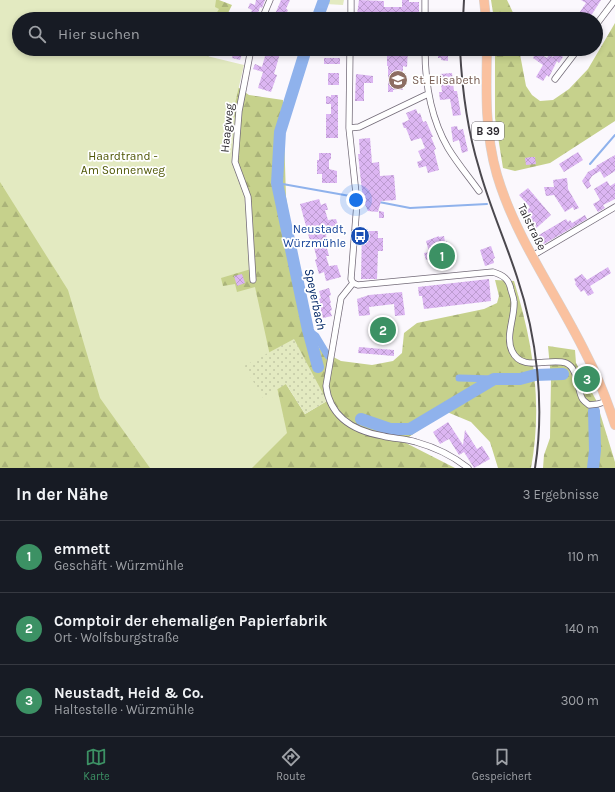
<!DOCTYPE html>
<html lang="de">
<head>
<meta charset="utf-8">
<style>
  body { margin:0; font-family:Karla,sans-serif; background:#242831; color:#f1f3f6 }
  .you { position:absolute; left:356px; top:200px; width:14px; height:14px; margin:-10px; border:3px solid #fff; border-radius:50%; background:#1a73e8; box-shadow:0 0 0 6px #1a73e833 }
  .badge { display:grid; place-items:center; width:26px; height:26px; border-radius:50%; background:#3c9164; color:#fff; font-size:13px; font-weight:700 }
  .pin { position:absolute; translate:-50% -50%; border:2px solid #fff; box-shadow:0 1px 4px #0006 }
  .list { margin:0; padding:0; list-style:none }
  h2 { display:flex; justify-content:space-between; align-items:center; height:52px; margin:0; padding:0 16px; font-size:17px }
  h2 small { font-size:13px; font-weight:400; color:#9ea1a6 }
  .list li { display:grid; grid-template-columns:26px 1fr auto; gap:12px; align-items:center; box-sizing:border-box; height:72px; padding:0 16px; border-top:1px solid #363941 }
  .list b { display:block; font-size:15px; white-space:nowrap }
  .list p { margin:0; font-size:13px; white-space:nowrap; color:#9ea1a6 }
  .list em { font-size:13px; font-style:normal; color:#9ea1a6 }
  .icon { flex:none; width:22px; height:22px; fill:none; stroke:currentColor; stroke-width:2; stroke-linecap:round; stroke-linejoin:round }
  .map { position:relative; flex:none; width:615px; height:468px; overflow:hidden }
  .search { position:absolute; background:#171b24; box-shadow:0 2px 6px #0003; left:12px; right:12px; top:12px; height:44px; display:flex; align-items:center; gap:10px; box-sizing:border-box; padding:0 14px; border-radius:22px; color:#9ea1a6; font-size:15px }
  .sheet { height:268px; background:#171b24 }
  nav { display:flex; justify-content:space-around; align-items:center; box-sizing:border-box; height:56px; border-top:1px solid #363941; background:#171b24; font-size:11px; color:#9ea1a6 }
  nav a { display:grid; justify-items:center; gap:2px }
  nav .on { color:#3c9164 }
  .map>svg:first-child { display:block }
  .forest { fill:url(#forest-firs); fill-rule:evenodd }
  .park { fill:#e3eac1 }
  .garden { fill:url(#garden-dots) }
  .lines { fill:none; stroke-linecap:round; stroke-linejoin:round }
  .stream { stroke:#8fb2ec; stroke-width:2 }
  .canal { stroke:#8fb2ec; stroke-width:7 }
  .river { stroke:#8fb2ec; stroke-width:12 }
  .building { fill:url(#building-cross-hatch) }
  .street-casing { stroke:#736b78; stroke-width:7 }
  .primary-casing { stroke:#d5d4d5; stroke-width:10 }
  .street { stroke:#fff; stroke-width:5.5 }
  .primary { stroke:#fac19f; stroke-width:9 }
  .rail { stroke:#4b484e; stroke-width:2 }
  .labels { text-anchor:middle; stroke-width:3.5; stroke-linejoin:round; paint-order:stroke }
  .shield { fill:#fff; stroke:#6b696d; stroke-width:1 }
  .shield-label { font-size:11px; font-weight:bold; fill:#2c292f }
  .education-label { font-size:12px; fill:#785e54; stroke:#fff; text-anchor:start }
  .street-label { font-size:12px; fill:#2c292f; stroke:#fff }
  .park-label { font-size:12px; fill:#505807; stroke:#fff }
  .transit-label { font-size:12px; fill:#164399; stroke:#fff; text-anchor:end }
  .water-label { font-size:13px; font-style:italic; fill:#002566; stroke:#fff }
</style>
</head>
<body>
<div class="map">
<svg width="615" height="468" viewBox="0 0 615 468">
  <defs>
    <pattern id="forest-firs" width="22" height="20" patternUnits="userSpaceOnUse"><rect width="22" height="20" fill="#c6d18c"/><path d="M5 1l3.5 6h-7zM16 11l3.5 6h-7z" fill="#aab379"/></pattern>
    <pattern id="garden-dots" width="8" height="8" patternUnits="userSpaceOnUse"><rect width="8" height="8" fill="#e3eac1"/><path d="M2 2h.1M6 6h.1" fill="none" stroke="#c3c9a6" stroke-width="1.8" stroke-linecap="round"/></pattern>
    <pattern id="building-cross-hatch" width="8" height="8" patternUnits="userSpaceOnUse"><rect width="8" height="8" fill="#dcb6f2"/><path d="M0 0l8 8M0 8l8-8" fill="none" stroke="#bd9cd0"/></pattern>
  </defs>
  <rect width="100%" height="100%" fill="#fbf8fd"/>
  <!-- forest -->
  <path class="forest" d="M0,0H219L232,5L225,19H19V49H212L205,64L249,95L283,100L286,197L309,337L322,351L341,361L372,365L393,361L402,353L404,333L417,323L484,309L497,303L499,296L495,280L514,281C533,343 543,403 531,468H498L490,442L471,422L447,412L404,440L406,443L455,468H0ZM286,384L327,401L305,414Z
    M491,0H507L516,19H494Z
    M615,23V121L550,163L515,171L503,168L495,118V49H519L526,86L532,95L540,101L553,100L569,89L588,69Z
    M548,346L575,350L576,363L596,400L615,462V468H543L544,455L550,438L551,378Z"/>
  <!-- park -->
  <path class="park" d="M0,0H216L215,7L219,9L213,19H19V49H178L244,65L234,108L237,158L246,198L251,269L221,278L223,286L235,284L237,292L255,287L287,433L252,468H150L100,398L68,290L0,182Z
    M327,0H344L343,5L326,4Z"/>
  <!-- garden -->
  <path class="garden" d="M294,339L327,401L305,414L286,384L263,398L244,366Z"/>
  <g class="lines">
    <!-- stream -->
    <path class="stream" d="M590,164L615,135
      M277,183L350,196
      M379,202L410,208L487,204"/>
    <!-- canal -->
    <path class="canal" d="M308,330L316,336L328,356
      M459,378L494,379"/>
    <!-- river -->
    <path class="river" d="M317,19L324,0
      M306,49L280,132L277,183L308,330L318,367
      M361,419L390,429H410L494,379H520L535,375L563,374
      M593,468L595,450L594,411"/>
  </g>
  <!-- building -->
  <path class="building" d="M256,0H265L262,8L260,7L256,19H249L252,10L248,8L250,3L255,5Z
    M281,0H290L286,9L288,10L284,19H273Z
    M359,0L384,1V7H402V0H409V2H419V16L411,17V15H357Z
    M581,0H601L589,19H575L586,3Z
    M267,49L274,51V49L281,50L274,74L277,75L271,92L258,88L263,72L253,69L255,64L262,67Z
    M385,49H408L407,67L403,66V90H393V92H388V66H387V54H384Z
    M438,49H448V61L441,60V58H438Z
    M557,49H566L562,56L563,57L559,63L557,61L549,77L547,75L543,81L536,77L543,65L533,58L536,52L547,58L549,55L553,57Z
    M234,52L242,54L240,60L232,58Z
    M324,58H340V64H324Z
    M328,73H339V85H328Z
    M452,73L454,91H457L461,115L453,116L450,99L440,100L439,92H442L440,74Z
    M356,74L373,76V83H364V101H355Z
    M331,95H338V138H326V114H331V104H326V96L331,97Z
    M416,109L418,114L420,113L423,122L426,121L433,137H431L436,149L434,150L439,170L428,173L426,166L419,168L417,162L422,160L418,151L425,148L421,138L411,141L406,128H404L402,123L409,120L406,113Z
    M457,126L458,130L463,129L468,151L462,153L459,140L453,142L451,127Z
    M370,138L372,163L379,162L380,176L394,175L396,200L381,201L378,212L368,211L363,200L358,154H360L359,139Z
    M578,152L583,160L564,172L559,164Z
    M319,153H331V159L329,160V169L337,171V183H322V174H317V160H319Z
    M615,155V171L604,178L600,171L592,176L589,181L591,186L587,189L582,181L588,172L597,167L596,166Z
    M531,157H535L536,164L526,165L525,158Z
    M567,178L568,189L579,208L574,210L573,207L565,212L554,195L546,196L544,187H554L553,180Z
    M607,181L610,186L615,183V199L603,205L605,208L598,212L593,204L600,200L594,189Z
    M528,188L551,215L532,232L523,221L529,215L526,211L530,207L519,195Z
    M319,199L321,205L326,203L328,210H325L328,220L336,219L340,231L326,235L328,243L326,244L329,256H326L329,266L337,265L341,277L326,281L324,272L319,274L315,260L317,259L314,247L312,248L300,204Z
    M379,211L384,212V218H379Z
    M585,215L587,219L537,248L532,239L566,219L568,222L570,220L572,223Z
    M362,231H378V238H383V251H378L377,279H361Z
    M439,236V237L444,236L445,242L447,241L449,248L447,249L449,254L426,260L424,253L429,252L426,241Z
    M491,246L495,258L493,259L494,263L485,266L480,250Z
    M608,267L611,273L590,286L594,293L588,296L584,290L581,292L575,284L576,283L574,279L582,274L587,280Z
    M242,274L245,283L237,286L234,276Z
    M489,279L491,301L424,309L422,296H419L418,287Z
    M329,288L331,295L329,296L331,303H330L332,310L330,311L332,316L323,318L320,306H321L319,299L321,298L319,291Z
    M402,292L405,315L395,316L394,304L369,307L370,315L359,316L357,299L369,295Z
    M359,347L394,350V356L358,353Z
    M448,422L463,445L465,430L477,449L482,446L490,459L474,468L464,452L459,455L449,439L440,444L433,432Z"/>
  <g class="lines">
    <defs>
      <path id="street" d="M262,19L270,0
        M351,19V0
        M425,19V0
        M596,25L615,0
        M251,49L239,111L235,162L248,197L253,280
        M350,49L349,128L357,203L351,279L353,283
        M425,49C425,84 430,117 448,148C457,163 469,177 479,191
        M555,79L578,49
        M349,128L359,127L428,94
        M532,256L615,207
        M353,283L358,285L493,272C503,275 509,279 511,290C512,294 514,298 514,302C515,317 505,336 512,351C522,373 549,357 566,363C578,368 577,388 582,398C583,401 587,403 589,405L598,404L607,401
        M353,283L341,298L326,386C330,417 354,431 383,436C394,439 405,438 416,442C434,447 453,456 468,468"/>
      <path id="primary" d="M484,0L486,19
        M487,49C486,92 485,134 497,175C516,239 556,293 585,352C597,375 607,400 615,425"/>
    </defs>
    <!-- street casing -->
    <use href="#street" class="street-casing"/>
    <!-- primary casing -->
    <use href="#primary" class="primary-casing"/>
    <!-- street -->
    <use href="#street" class="street"/>
    <!-- primary -->
    <use href="#primary" class="primary"/>
    <!-- rail -->
    <path class="rail" d="M463,19L464,0
      M460,49C462,89 467,129 479,168C489,205 505,240 517,277C537,337 545,405 535,468"/>
  </g>
  <!-- icons -->
  <defs>
    <symbol id="school-disc" viewBox="-11 -11 22 22"><circle r="9.5" fill="#8d6e63" stroke="#fff"/><path d="M0-5L7-2L0 1L-7-2ZM-4 1L0 2.5L4 1V4Q0 6-4 4Z" fill="#fff"/></symbol>
    <symbol id="bus-disc" viewBox="-11 -11 22 22"><circle r="9.5" fill="#1a4fb4" stroke="#fff"/><path d="M-5-6H5V4H4V6H2V4H-2V6H-4V4H-5ZM-3.5-4V0h7V-4ZM-3.5 1.2v1.5H-2V1.2ZM2 1.2v1.5H3.5V1.2Z" fill="#fff"/></symbol>
  </defs>
  <g fill-rule="evenodd">
    <use href="#school-disc" x="387" y="69" width="22" height="22"/>
    <use href="#bus-disc" x="349" y="225" width="22" height="22"/>
  </g>
  <g class="labels">
    <!-- shield labels -->
    <rect class="shield" x="472" y="122" width="32" height="18" rx="3"/>
    <g class="shield-label">
      <text x="488" y="135">B 39</text>
    </g>
    <!-- education labels -->
    <g class="education-label">
      <text x="412" y="84">St. Elisabeth</text>
    </g>
    <!-- street labels -->
    <g class="street-label">
      <text transform="translate(227 128) rotate(-84)" y="4">Haagweg</text>
      <text transform="translate(532 227) rotate(64)" y="4">Talstraße</text>
    </g>
    <!-- park labels -->
    <g class="park-label">
      <text x="123" y="160">Haardtrand -<tspan x="123" dy="14">Am Sonnenweg</tspan></text>
    </g>
    <!-- transit labels -->
    <g class="transit-label">
      <text x="346" y="233">Neustadt,<tspan x="346" dy="14">Würzmühle</tspan></text>
    </g>
    <!-- water labels -->
    <g class="water-label">
      <text transform="translate(316 299) rotate(78)" y="5">Speyerbach</text>
    </g>
  </g>
</svg>
<div class="you"></div>
<div class="pin badge" style="left:442px;top:256px">1</div>
<div class="pin badge" style="left:383px;top:330px">2</div>
<div class="pin badge" style="left:587px;top:379px">3</div>
<div class="search"><svg class="icon" aria-label="search" viewBox="0 0 24 24"><circle cx="10" cy="10" r="6"/><path d="M15 15l6 6"/></svg>Hier suchen</div>
</div>
<section class="sheet">
<h2>In der Nähe<small>3 Ergebnisse</small></h2>
<ul class="list">
<li><span class="badge">1</span><div><b>emmett</b><p>Geschäft · Würzmühle</p></div><em>110 m</em></li>
<li><span class="badge">2</span><div><b>Comptoir der ehemaligen Papierfabrik</b><p>Ort · Wolfsburgstraße</p></div><em>140 m</em></li>
<li><span class="badge">3</span><div><b>Neustadt, Heid &amp; Co.</b><p>Haltestelle · Würzmühle</p></div><em>300 m</em></li>
</ul>
</section>
<nav>
<a class="on"><svg class="icon" aria-label="map" viewBox="0 0 24 24"><path d="M3 6l6-2 6 2 6-2v14l-6 2-6-2-6 2zM9 4v14M15 6v14"/></svg>Karte</a>
<a><svg class="icon" aria-label="directions" viewBox="0 0 24 24"><path d="M12 3l9 9-9 9-9-9zM9 14v-3h6M13 9l2 2-2 2"/></svg>Route</a>
<a><svg class="icon" aria-label="saved" viewBox="0 0 24 24"><path d="M7 4h10v16l-5-4-5 4z"/></svg>Gespeichert</a>
</nav>
</body>
</html>
